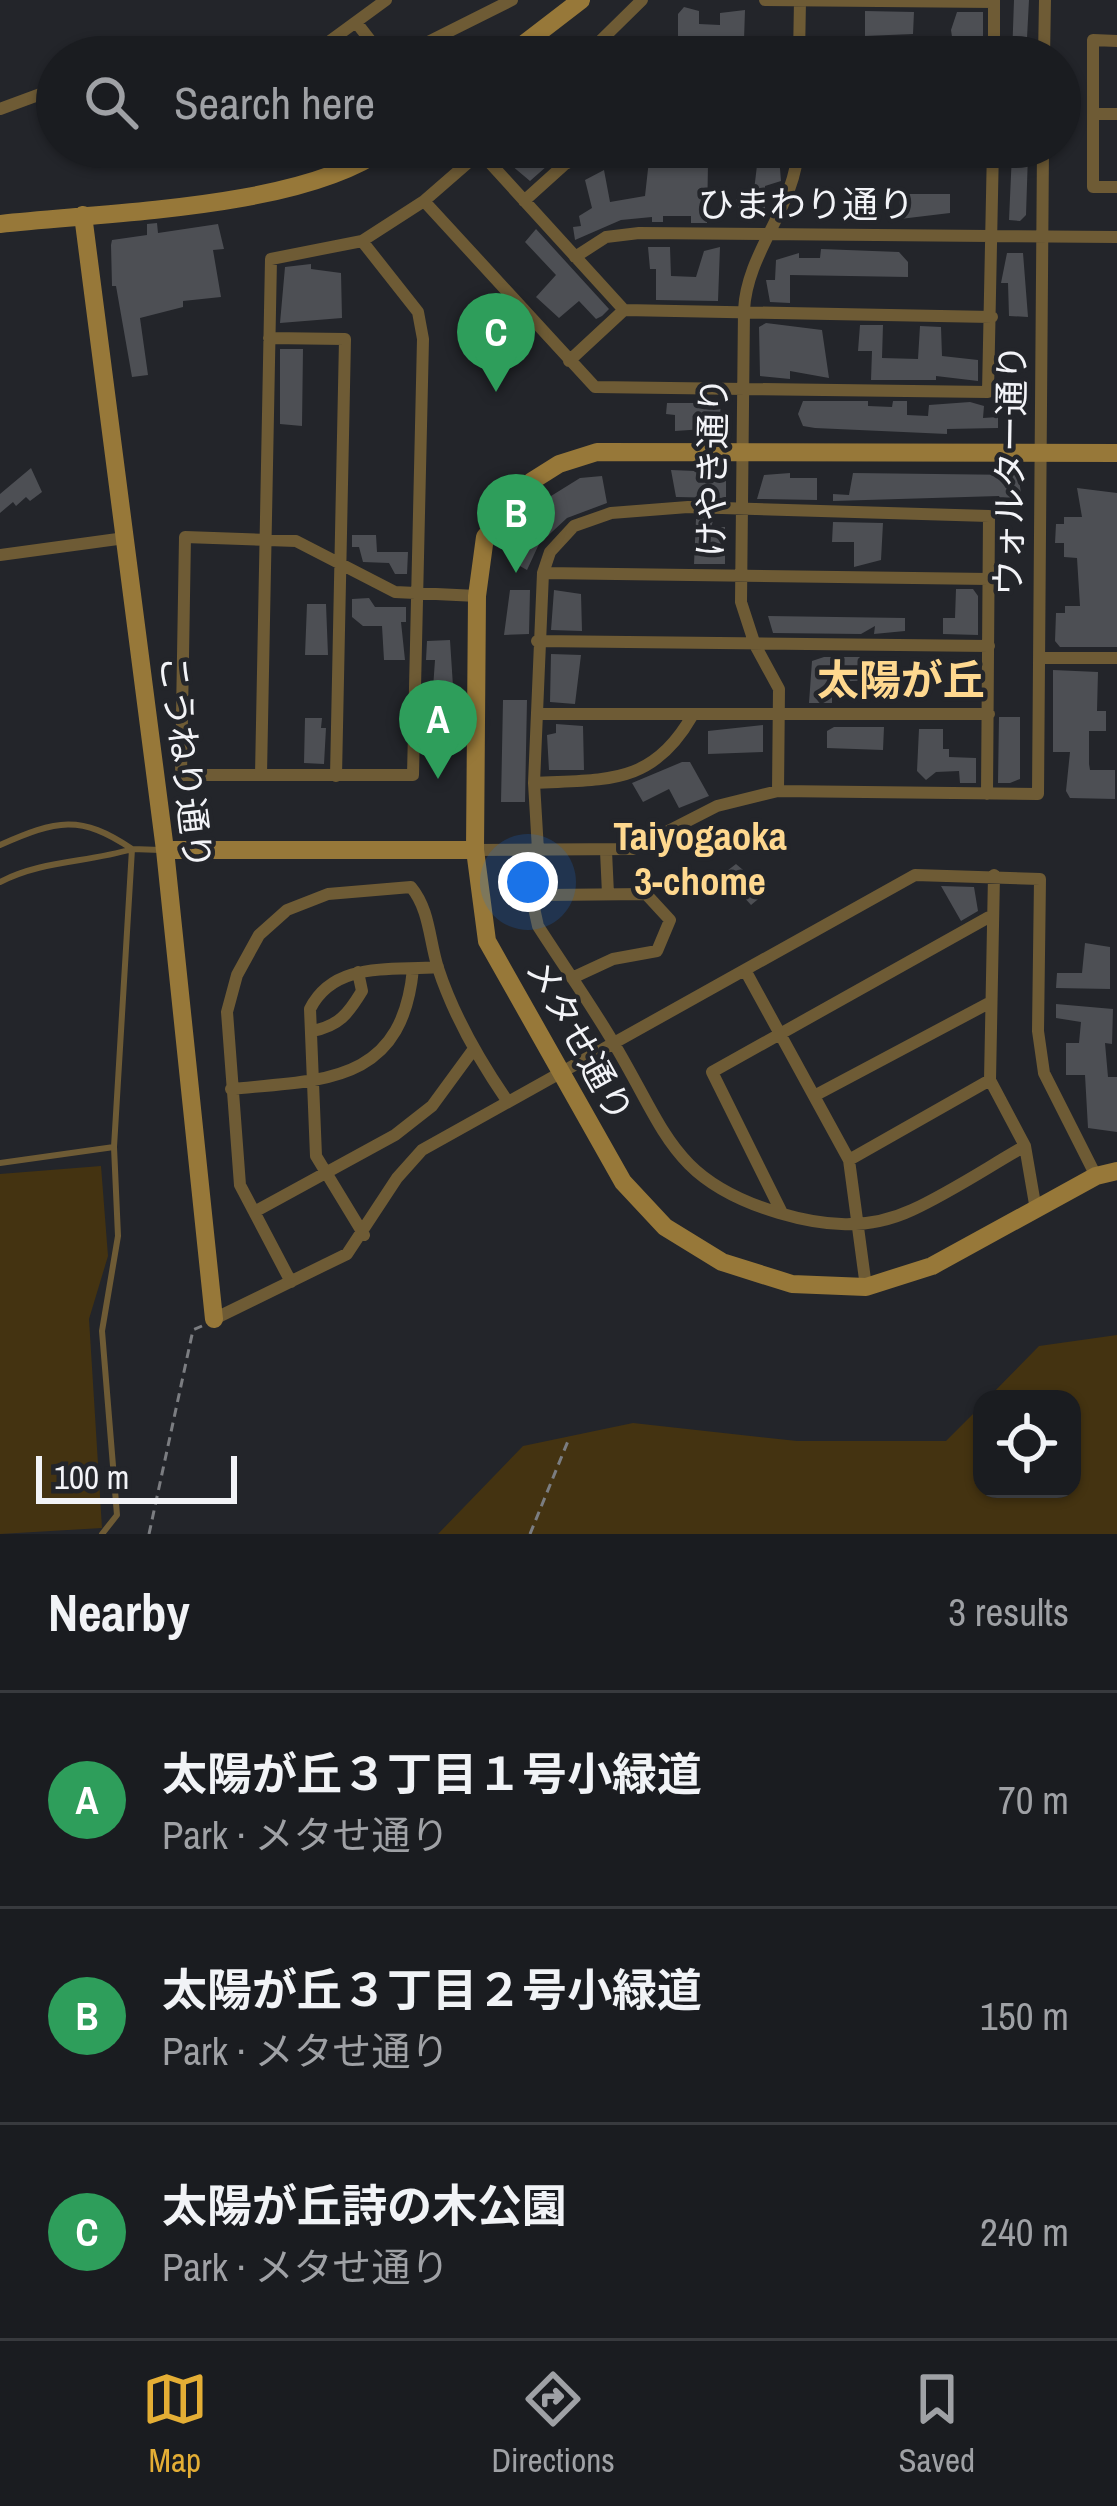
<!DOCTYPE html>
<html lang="en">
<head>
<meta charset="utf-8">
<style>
  body { margin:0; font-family:"Archivo Narrow","Noto Sans JP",sans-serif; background:#232529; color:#f1f3f6 }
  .controls { position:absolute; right:36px; bottom:36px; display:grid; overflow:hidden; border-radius:24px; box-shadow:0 3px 9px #0004 }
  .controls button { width:108px; height:108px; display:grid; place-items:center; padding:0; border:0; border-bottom:3px solid #383a3e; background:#1a1c20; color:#f1f3f6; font:60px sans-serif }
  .scale { position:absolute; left:36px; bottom:30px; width:201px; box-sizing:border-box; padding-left:12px; border:6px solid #f2f3f7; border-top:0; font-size:33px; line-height:42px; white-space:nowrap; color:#f2f3f7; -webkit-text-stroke:9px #23252a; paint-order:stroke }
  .you { position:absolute; left:528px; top:882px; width:42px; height:42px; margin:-30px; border:9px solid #fff; border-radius:50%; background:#1a73e8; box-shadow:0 0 0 18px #1a73e833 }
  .badge { display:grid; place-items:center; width:78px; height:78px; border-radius:50%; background:#e4ae35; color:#fff; font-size:39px; font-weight:700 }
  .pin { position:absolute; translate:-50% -99px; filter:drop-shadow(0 3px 6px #0008) }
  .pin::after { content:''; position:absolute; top:63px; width:42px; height:36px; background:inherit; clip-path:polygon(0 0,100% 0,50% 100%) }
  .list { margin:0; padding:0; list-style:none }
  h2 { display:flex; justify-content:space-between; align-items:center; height:156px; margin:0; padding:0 48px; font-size:51px }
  h2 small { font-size:39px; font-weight:400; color:#9fa1a5 }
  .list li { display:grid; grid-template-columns:78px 1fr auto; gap:36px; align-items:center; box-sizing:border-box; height:216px; padding:0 48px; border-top:3px solid #383a3e }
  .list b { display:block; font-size:45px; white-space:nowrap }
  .list p { margin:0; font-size:39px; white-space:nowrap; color:#9fa1a5 }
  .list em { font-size:39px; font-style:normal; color:#9fa1a5 }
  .icon { flex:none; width:66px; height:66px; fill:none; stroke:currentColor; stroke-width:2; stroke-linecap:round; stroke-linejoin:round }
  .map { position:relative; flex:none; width:1117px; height:1534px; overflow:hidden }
  .search { position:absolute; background:#1a1c20; box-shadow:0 3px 9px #0004; left:36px; right:36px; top:36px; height:132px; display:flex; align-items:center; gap:30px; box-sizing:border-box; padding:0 42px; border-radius:66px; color:#9fa1a5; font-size:45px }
  .sheet { height:804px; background:#1a1c20 }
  nav { display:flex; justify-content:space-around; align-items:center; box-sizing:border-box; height:168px; border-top:3px solid #383a3e; background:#1a1c20; font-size:33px; color:#9fa1a5 }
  nav a { display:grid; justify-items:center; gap:6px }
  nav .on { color:#e4ae35 }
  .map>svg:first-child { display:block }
  .green { fill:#431 }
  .building { fill:#4d4f54 }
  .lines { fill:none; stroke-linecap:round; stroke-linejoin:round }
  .path { stroke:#7b7d81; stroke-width:3; stroke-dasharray:9 6; stroke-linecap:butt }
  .lane { stroke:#6e5b35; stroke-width:6 }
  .street { stroke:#6e5b35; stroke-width:12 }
  .secondary { stroke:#977839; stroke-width:18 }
  .labels { text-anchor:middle; stroke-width:9; stroke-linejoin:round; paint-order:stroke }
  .street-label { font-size:36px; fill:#f2f3f7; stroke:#23252a }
  .neighbourhood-label { font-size:39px; font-weight:bold; fill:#fed88f; stroke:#23252a }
  .quarter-label { font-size:42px; font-weight:bold; fill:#fed88f; stroke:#23252a }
</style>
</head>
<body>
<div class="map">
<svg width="1117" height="1534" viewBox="0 0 1117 1534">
  <rect width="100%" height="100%" fill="#23252a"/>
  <!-- green -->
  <path class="green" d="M101,1166L108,1256L89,1319L102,1528L0,1534V1174Z
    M1117,1335V1534H438L523,1446L633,1423L797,1441H946L982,1405V1489H1072V1399H987L1039,1346Z"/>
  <!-- building -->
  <path class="building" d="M1014,0H1029L1026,57H1012Z
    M684,7L699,11V24L720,25V13L745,10L744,40L785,41V57H642V41L678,42V14Z
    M865,11L914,12L913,34L865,36Z
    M957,12H983V57H955L951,30Z
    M506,147H546L556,158L530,181L498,154Z
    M1012,153L1028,154L1026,215L1020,221L1009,220Z
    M779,156L781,181L765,186V212L741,218L736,199H753L758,157Z
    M649,160L708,163L707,223H691V216H663V222H652V217L621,220L575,240L573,227L581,226L579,216L592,208L585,180L604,170L610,202L645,196Z
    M899,194H950V213L900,219Z
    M157,223L158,233L218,224L224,249L213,250L221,297L183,301V307L140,318L148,375L132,377L116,286H112L111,245L112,240L147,235V224Z
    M536,229L609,309L602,316L596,319L579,301L559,318L536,297L556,275L525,242Z
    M648,247H670L671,276L696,277L704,251L720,247L718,301L656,300V269H650Z
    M821,249L899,252L908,262V277L790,275V303L770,302L766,280H775L776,260L799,253V258H820Z
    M1007,253H1023L1028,317L1009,316L1008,283H1001Z
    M311,264V269L341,273L342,318L280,323L285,267Z
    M766,323L822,330L829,378L790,371V379L760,376L759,327Z
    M860,325H883L882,358L918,359L920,326L941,327L942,356L978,360V381L936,376V380H871L872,351H858Z
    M280,349H303L302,426L280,424Z
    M868,401V406L892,407L893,401H907V415L928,416L929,405L970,402L984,406L983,418L998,417V428L947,429V434L815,428L803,426L798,414L803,401Z
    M667,403H721L719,428L675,431V415L666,414Z
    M31,468L42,492L30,501L26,497L16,506L13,502L0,513V494Z
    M671,470L720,472L726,476V498L676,497Z
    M790,473V478H817V500L757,499L764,475Z
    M853,473L1018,475L1023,504H1003L999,496L833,501V494L849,495Z
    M602,476L607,503L567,518L539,544L527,570L511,561L525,529L521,524L543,501L580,478Z
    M1077,488L1117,493V647H1060L1055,641L1056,613H1065V606H1080L1077,558L1064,557V543H1055L1056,524H1064V517H1082Z
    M714,518L711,527H725V564H694L696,519Z
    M833,522L883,523L881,560L854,567V542H832Z
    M352,535H376L377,552H408L407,574H395L389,563L363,562L359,547H352Z
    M956,589H973L978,596V635L943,634V618H955Z
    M510,590H530L529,634L504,635Z
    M554,590L581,594L582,631L551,630Z
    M369,598L375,607H406V622H401L405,660H384L382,626H363L352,617V599Z
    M307,604H326L328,655H305Z
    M768,616L905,618V631L874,634L875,626L861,634L773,633Z
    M450,640L455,717H431L435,660H426L427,641Z
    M551,654L581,655L575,704L550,702Z
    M824,657H873V680L832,682V703H809L812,661Z
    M1053,670L1098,672L1097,711H1106V731H1089V764L1090,770H1115V799L1070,798L1066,791L1070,752H1053Z
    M503,700H527L525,802H501Z
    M999,717H1020V779L1010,783H998Z
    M305,718H322L321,728H326L324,764L304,763Z
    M556,724L583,726L584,770H549L547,735L556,733Z
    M763,725V752L708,754V731Z
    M834,727H884L883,750L827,748V731Z
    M919,729H943V749H949V757L976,758V783H960L959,771L936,772L926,780L917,771Z
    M682,762H690L709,796L679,808L669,789L643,802L632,783Z
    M736,864L768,891L751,905L723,874Z
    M941,886L974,887L978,911L961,921Z
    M1085,943L1110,947V989L1056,988L1057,973H1082Z
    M1056,1004L1113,1009L1112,1044L1105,1043L1108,1077H1117V1132L1088,1128L1085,1075H1066V1043H1079L1081,1022L1056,1018Z"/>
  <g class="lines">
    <!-- path -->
    <path class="path" d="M149,1534L193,1330L202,1326
      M530,1534L568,1441"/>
    <!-- lane -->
    <path class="lane" d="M0,845C57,820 80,814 132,849
      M0,882C43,860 86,863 132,849
      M0,1163L114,1147
      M102,1534L117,1515L102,1331L118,1236L114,1147L132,849L161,850"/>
    <!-- street -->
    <path class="street" d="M765,0L994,2
      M356,22L383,57
      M1117,41L1093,40V187H1117
      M308,57L386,0
      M398,57L512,0
      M584,57L642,0
      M799,57L800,0
      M994,57V0
      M1044,57L1045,0
      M0,109L57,88
      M1093,114H1117
      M480,152L624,310
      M798,153L993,154
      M424,201L595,387L988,392L993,147
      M524,201L565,164L602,147
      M362,241L418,312L423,339L413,775H181L185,537L296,541L395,592L477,596
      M575,257L606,237L639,233L1117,237
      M269,338L345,339L336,776
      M569,361L624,310L992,317
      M0,555L125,538
      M543,573L989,579
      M537,641L989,646
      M1039,658H1117
      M537,714H989
      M261,775L271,259L362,241L424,201L486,147
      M534,783C606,779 652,786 692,716
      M778,791L779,689L755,645L741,602L744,310C747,251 796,207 798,147
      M475,850L633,849L717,806L778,791L1038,794L1043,147
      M538,850L534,783L543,573L550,552L574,526L611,513L688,507L989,516L987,794
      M606,851L608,894
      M994,875L990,1080L1025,1146L1036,1210
      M745,970L849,1160L866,1287
      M572,978L613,959L657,951L670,920L646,894L546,895L534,908L538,926C563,965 590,1003 613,1042C666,1130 671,1181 779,1213C823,1226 867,1231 912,1210C951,1192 988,1167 1025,1146
      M312,1031C339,1026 348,1014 362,991L358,972
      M231,1089C324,1080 402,1084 413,969
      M814,1096L989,1003
      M849,1160L990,1080
      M256,1211L395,1135L432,1106L473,1050
      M782,1213L712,1072L989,917
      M364,1235L316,1156L310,1009C334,961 390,971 438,967
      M291,1282L240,1185L227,1012L237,975L259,935L287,910L328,894L411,887C430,910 429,940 438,968C454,1017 479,1060 508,1102
      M214,1319L347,1254L397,1178L422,1150L915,875L1040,879L1038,1031L1044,1073L1096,1176"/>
    <!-- secondary -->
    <path class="secondary" d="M507,57L581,0
      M83,215L165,850L214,1319
      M0,224C106,212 303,209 386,147
      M1117,453L597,452L559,464L532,481L485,537L477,596L475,850L487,941L623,1182L665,1227L722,1262L792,1284L866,1287L932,1266L1096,1176L1117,1171
      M165,850H475"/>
  </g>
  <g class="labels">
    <!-- street labels -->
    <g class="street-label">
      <text x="806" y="217">ひまわり通り</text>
      <text transform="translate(712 467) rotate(-89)" y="13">けやき通り</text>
      <text transform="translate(1010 470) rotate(-89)" y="13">ウォルター通り</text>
      <text transform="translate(186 762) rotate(83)" y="13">こうねり通り</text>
      <text transform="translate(580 1040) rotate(61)" y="13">メタせ通り</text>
    </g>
    <!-- neighbourhood labels -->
    <g class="neighbourhood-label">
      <text x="700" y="850">Taiyogaoka<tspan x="700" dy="45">3-chome</tspan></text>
    </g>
    <!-- quarter labels -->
    <g class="quarter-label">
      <text x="901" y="695">太陽が丘</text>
    </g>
  </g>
</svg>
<div class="controls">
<button><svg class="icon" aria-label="locate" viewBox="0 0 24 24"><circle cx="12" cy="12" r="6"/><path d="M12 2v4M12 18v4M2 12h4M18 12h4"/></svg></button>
</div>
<div class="scale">100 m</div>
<div class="you"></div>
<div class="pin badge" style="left:438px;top:779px;background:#2e9e5b">A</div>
<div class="pin badge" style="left:516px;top:573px;background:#2e9e5b">B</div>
<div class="pin badge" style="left:496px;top:392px;background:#2e9e5b">C</div>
<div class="search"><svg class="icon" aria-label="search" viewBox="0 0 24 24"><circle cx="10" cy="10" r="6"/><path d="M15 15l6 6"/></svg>Search here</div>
</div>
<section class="sheet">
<h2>Nearby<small>3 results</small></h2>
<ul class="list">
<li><span class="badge" style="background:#2e9e5b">A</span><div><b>太陽が丘３丁目１号小緑道</b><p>Park · メタせ通り</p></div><em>70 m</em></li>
<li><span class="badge" style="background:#2e9e5b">B</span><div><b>太陽が丘３丁目２号小緑道</b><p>Park · メタせ通り</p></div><em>150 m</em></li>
<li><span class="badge" style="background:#2e9e5b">C</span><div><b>太陽が丘詩の木公園</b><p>Park · メタせ通り</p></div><em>240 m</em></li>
</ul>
</section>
<nav>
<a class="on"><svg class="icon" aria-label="map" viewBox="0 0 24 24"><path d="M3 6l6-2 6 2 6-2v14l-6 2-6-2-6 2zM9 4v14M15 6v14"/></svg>Map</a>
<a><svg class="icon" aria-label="directions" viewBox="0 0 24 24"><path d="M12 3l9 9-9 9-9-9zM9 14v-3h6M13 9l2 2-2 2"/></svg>Directions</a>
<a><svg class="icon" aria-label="saved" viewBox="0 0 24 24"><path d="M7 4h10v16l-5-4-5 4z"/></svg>Saved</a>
</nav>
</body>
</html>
